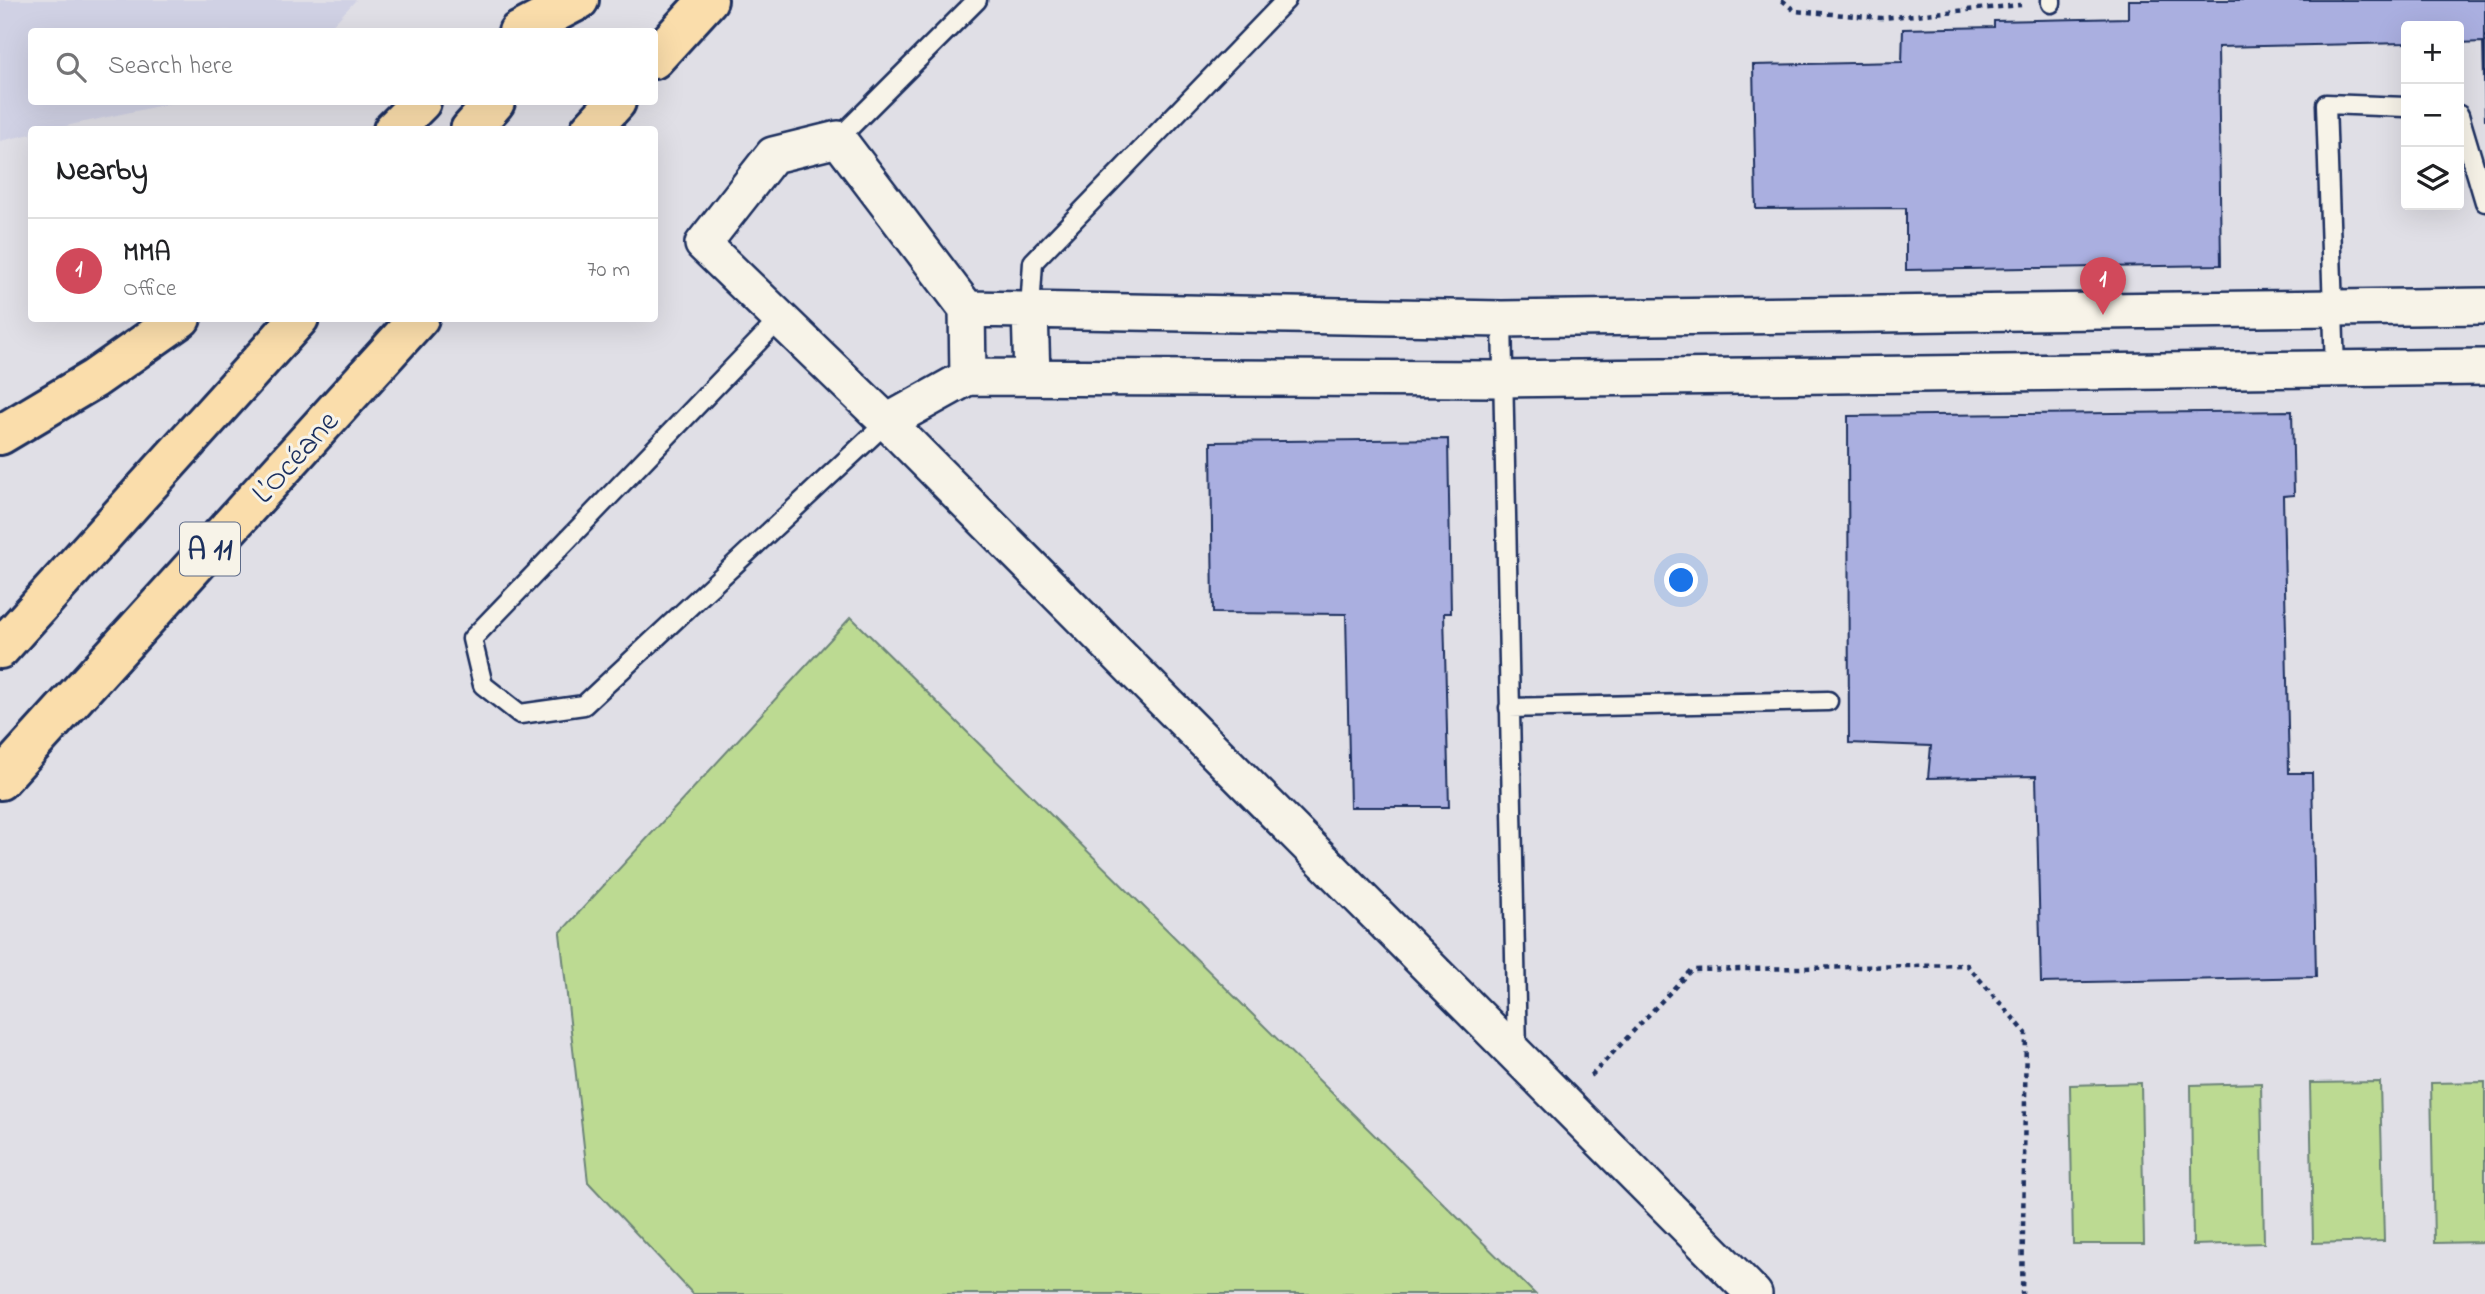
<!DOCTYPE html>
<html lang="en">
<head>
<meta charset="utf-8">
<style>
  body { margin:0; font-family:"Indie Flower",sans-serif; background:#f2f2f2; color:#202124 }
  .controls { position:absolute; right:21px; top:21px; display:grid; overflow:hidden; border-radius:7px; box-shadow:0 7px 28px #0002 }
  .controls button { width:63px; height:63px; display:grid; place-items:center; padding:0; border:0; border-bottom:2px solid #e0e0e0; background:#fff; color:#202124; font:35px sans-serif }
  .you { position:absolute; left:1682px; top:581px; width:24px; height:24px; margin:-18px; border:5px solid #fff; border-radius:50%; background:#1a73e8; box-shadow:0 0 0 10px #1a73e833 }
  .badge { display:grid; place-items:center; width:46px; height:46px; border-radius:50%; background:#d1495b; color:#fff; font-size:23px; font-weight:700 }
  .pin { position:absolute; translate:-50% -58px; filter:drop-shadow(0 2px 4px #0008) }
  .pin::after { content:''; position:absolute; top:37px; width:24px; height:21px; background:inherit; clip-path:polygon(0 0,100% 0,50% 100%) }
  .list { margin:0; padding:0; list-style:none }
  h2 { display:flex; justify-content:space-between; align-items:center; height:91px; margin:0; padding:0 28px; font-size:30px }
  h2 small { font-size:23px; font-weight:400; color:#757577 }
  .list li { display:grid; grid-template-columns:46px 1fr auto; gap:21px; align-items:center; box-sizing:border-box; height:105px; padding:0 28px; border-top:2px solid #e0e0e0 }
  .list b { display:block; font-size:26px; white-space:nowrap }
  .list p { margin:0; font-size:23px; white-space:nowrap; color:#757577 }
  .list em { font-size:23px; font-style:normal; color:#757577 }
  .icon { flex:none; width:38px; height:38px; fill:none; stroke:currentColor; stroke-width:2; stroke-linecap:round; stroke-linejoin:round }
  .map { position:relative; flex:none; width:2485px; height:1294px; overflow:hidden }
  .search { position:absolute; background:#fff; box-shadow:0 7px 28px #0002; left:28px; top:28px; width:630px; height:77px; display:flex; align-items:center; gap:18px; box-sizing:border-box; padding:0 24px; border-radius:7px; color:#757577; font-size:26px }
  .panel { position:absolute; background:#fff; box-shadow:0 7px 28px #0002; left:28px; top:126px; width:630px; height:196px; border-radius:7px }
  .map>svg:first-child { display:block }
  .built { fill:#d0d1e4 }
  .green { fill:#bcda92; stroke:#6c8478; stroke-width:2 }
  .building { fill:#aaafe0; stroke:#1b2f5e; stroke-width:2 }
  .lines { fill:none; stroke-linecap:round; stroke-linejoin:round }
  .service-casing { stroke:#1b2f5e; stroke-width:23 }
  .minor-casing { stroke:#1b2f5e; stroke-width:40 }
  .motorway-casing { stroke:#1b2f5e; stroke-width:44 }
  .path { stroke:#1b2f5e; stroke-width:4.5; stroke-dasharray:5 5; stroke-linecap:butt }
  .service { stroke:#f7f3e8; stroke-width:18 }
  .minor { stroke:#f7f3e8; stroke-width:35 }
  .motorway { stroke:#faddab; stroke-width:38 }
  .labels { text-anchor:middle; stroke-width:6; stroke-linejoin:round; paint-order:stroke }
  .shield { fill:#f7f3e8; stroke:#5d6a87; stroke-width:2 }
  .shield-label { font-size:30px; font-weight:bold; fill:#1b2f5e }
  .street-label { font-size:32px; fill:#1b2f5e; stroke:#f7f3e8 }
</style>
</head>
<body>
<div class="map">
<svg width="2485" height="1294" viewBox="0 0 2485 1294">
  <rect width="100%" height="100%" fill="#e0dfe6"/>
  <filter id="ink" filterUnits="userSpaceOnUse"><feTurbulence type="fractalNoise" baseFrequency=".0143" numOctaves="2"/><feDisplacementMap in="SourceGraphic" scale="14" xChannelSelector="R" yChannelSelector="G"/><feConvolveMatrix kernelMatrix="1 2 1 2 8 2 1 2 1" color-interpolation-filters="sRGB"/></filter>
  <g filter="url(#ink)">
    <!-- built -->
    <path class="built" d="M0,0H356L327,31L32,32V102H177L52,129L32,130L31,134L0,141Z"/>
    <!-- green -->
    <path class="green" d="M851,617L1535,1294H693L588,1182L560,933Z
      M2380,1082L2384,1241L2313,1243L2310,1083Z
      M2485,1082V1242L2434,1243L2431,1083Z
      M2141,1083L2144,1244H2073L2070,1085Z
      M2261,1083L2264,1243L2193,1245L2191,1085Z"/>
    <!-- building -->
    <path class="building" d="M2128,0H2485V120L2483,42L2459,43V26H2406V43L2218,47L2221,265L1906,270V208L1756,209L1753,65L1902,62L1903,29L1994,27V21L2128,18Z
      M2292,411L2294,495L2283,496L2289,773H2312L2316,977L2041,983L2036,776L1928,778L1931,746L1849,743L1848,416Z
      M1448,439L1451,613H1444L1449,807H1350L1346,614L1213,613L1211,442Z"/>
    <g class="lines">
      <defs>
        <path id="service" d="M2051,0V3
          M2459,115L2485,202
          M838,139L977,0
          M1030,310L1033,262L1286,0
          M780,319L472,639L483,685L520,714L584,705L887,422
          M1502,319L1517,1054
          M2335,369L2326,104L2406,107
          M1509,708L1828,701"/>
        <path id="minor" d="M967,309L1502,319L2485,306
          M1030,310L1032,377
          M968,377L967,309L838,139L773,155L703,244L887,422L1754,1294
          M887,422L968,377L1502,379L2485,367"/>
        <path id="motorway" d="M518,32L579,0
          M654,59L708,0
          M393,130L421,102
          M470,130L495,102
          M590,130L616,102
          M0,435L94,379L181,318
          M0,649L299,318
          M0,780L419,318"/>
      </defs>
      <!-- service casing -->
      <use href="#service" class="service-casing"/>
      <!-- minor casing -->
      <use href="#minor" class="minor-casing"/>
      <!-- motorway casing -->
      <use href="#motorway" class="motorway-casing"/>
      <!-- path -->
      <path class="path" d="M1782,0L1795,11L1882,18L2021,5
        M1591,1076L1691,970L1967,965L2026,1033L2022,1294"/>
      <!-- service -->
      <use href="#service" class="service"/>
      <!-- minor -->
      <use href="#minor" class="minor"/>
      <!-- motorway -->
      <use href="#motorway" class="motorway"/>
    </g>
  </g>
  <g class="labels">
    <!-- shield labels -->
    <rect class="shield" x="180" y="522.5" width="60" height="53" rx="5"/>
    <g class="shield-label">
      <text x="210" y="559">A 11</text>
    </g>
    <!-- street labels -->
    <g class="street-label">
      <text transform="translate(294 456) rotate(-48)" y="11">L’Océane</text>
    </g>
  </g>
</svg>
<div class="controls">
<button>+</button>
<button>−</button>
<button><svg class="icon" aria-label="layers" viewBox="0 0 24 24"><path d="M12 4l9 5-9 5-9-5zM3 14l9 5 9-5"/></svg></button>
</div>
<div class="you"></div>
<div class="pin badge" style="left:2103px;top:315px">1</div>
<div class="search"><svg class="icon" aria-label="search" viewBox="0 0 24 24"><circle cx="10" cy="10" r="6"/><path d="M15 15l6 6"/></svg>Search here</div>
<section class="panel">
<h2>Nearby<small></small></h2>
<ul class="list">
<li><span class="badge">1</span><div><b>MMA</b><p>Office</p></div><em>70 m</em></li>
</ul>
</section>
</div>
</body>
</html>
